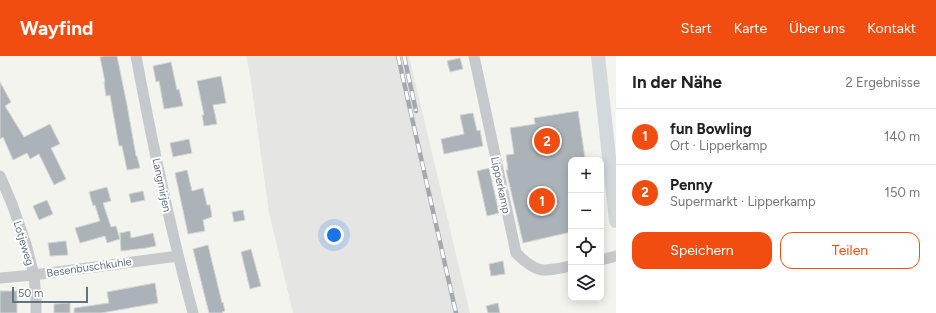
<!DOCTYPE html>
<html lang="de">
<head>
<meta charset="utf-8">
<style>
  body { margin:0; font-family:Figtree,sans-serif; background:#f6f6f6; color:#202124 }
  .controls { position:absolute; right:12px; bottom:12px; display:grid; overflow:hidden; border-radius:8px; box-shadow:0 2px 10px #0003 }
  .controls button { width:36px; height:36px; display:grid; place-items:center; padding:0; border:0; border-bottom:1px solid #e0e0e0; background:#fff; color:#202124; font:20px sans-serif }
  .scale { position:absolute; left:12px; bottom:10px; width:76px; box-sizing:border-box; padding-left:4px; border:2px solid #607383; border-top:0; font-size:11px; line-height:14px; white-space:nowrap; color:#607383; -webkit-text-stroke:3px #fff; paint-order:stroke }
  .you { position:absolute; left:334px; top:179px; width:14px; height:14px; margin:-10px; border:3px solid #fff; border-radius:50%; background:#1a73e8; box-shadow:0 0 0 6px #1a73e833 }
  .badge { display:grid; place-items:center; width:26px; height:26px; border-radius:50%; background:#f24d11; color:#fff; font-size:13px; font-weight:700 }
  .pin { position:absolute; translate:-50% -50%; border:2px solid #fff; box-shadow:0 1px 4px #0006 }
  .list { margin:0; padding:0; list-style:none }
  h2 { display:flex; justify-content:space-between; align-items:center; height:52px; margin:0; padding:0 16px; font-size:17px }
  h2 small { font-size:13px; font-weight:400; color:#757577 }
  .list li { display:grid; grid-template-columns:26px 1fr auto; gap:12px; align-items:center; box-sizing:border-box; height:56px; padding:0 16px; border-top:1px solid #e0e0e0 }
  .list b { display:block; font-size:15px; white-space:nowrap }
  .list p { margin:0; font-size:13px; white-space:nowrap; color:#757577 }
  .list em { font-size:13px; font-style:normal; color:#757577 }
  .actions { display:flex; gap:8px; padding:12px 16px }
  .actions a { flex:1; padding:9px 0; border:1px solid #f24d11; border-radius:12px; text-align:center; font-size:14px; color:#f24d11 }
  .actions .main { background:#f24d11; color:#fff }
  .icon { flex:none; width:22px; height:22px; fill:none; stroke:currentColor; stroke-width:2; stroke-linecap:round; stroke-linejoin:round }
  .map { position:relative; flex:none; width:616px; height:257px; overflow:hidden }
  header { display:flex; align-items:center; gap:24px; box-sizing:border-box; height:56px; padding:0 20px; background:#f24d11; color:#fff }
  header strong { font-size:19px }
  nav { display:flex; gap:22px; margin-inline-start:auto; font-size:14px }
  main { display:flex }
  aside { flex:1; background:#fff }
  .map>svg:first-child { display:block }
  .built { fill:#e5e6e3 }
  .building { fill:#abb3b8; stroke:#d5d5d2 }
  .lines { fill:none; stroke-linecap:round; stroke-linejoin:round }
  .minor { stroke:#c6c9cc; stroke-width:11 }
  .major { stroke:#d2d8dc; stroke-width:14 }
  .rail-casing { stroke:#a3a9af; stroke-width:4.5 }
  .rail { stroke:#fff; stroke-width:3; stroke-dasharray:9; stroke-linecap:butt }
  .labels { text-anchor:middle; stroke-width:4; stroke-linejoin:round; paint-order:stroke }
  .street-label { font-size:11px; fill:#607383; stroke:#fff }
</style>
</head>
<body>
<header>
<strong>Wayfind</strong>
<nav><a>Start</a><a>Karte</a><a>Über uns</a><a>Kontakt</a></nav>
</header>
<main>
<div class="map">
<svg width="616" height="257" viewBox="0 0 616 257">
  <rect width="100%" height="100%" fill="#f4f4ef"/>
  <!-- built -->
  <path class="built" d="M246,0H409L470,257H293L269,157L250,19Z"/>
  <!-- building -->
  <path class="building" d="M105,0H117L127,49L136,100H137L140,112L127,114L122,90H119L110,39L106,40L104,26H105L100,1Z
    M460,2L463,13L450,16L447,5Z
    M171,6L177,34L179,33L183,50L164,53L159,25L156,26L153,10Z
    M221,20L226,47L213,49L217,68L204,70L202,59H204L197,25Z
    M0,26L11,46L5,50L24,81L50,68L60,88L51,92L66,123L54,129L39,98L30,103L27,97L13,104L3,81L0,83Z
    M578,55L585,102L577,103V104H571V176L523,187L506,114H508L506,99L514,98L510,72L535,68L534,62Z
    M473,57L477,75L480,74L483,90L444,98L441,83L464,78L460,59Z
    M189,83L192,97L173,101L170,87Z
    M489,112L499,157L487,160L477,115Z
    M187,114L192,135L203,132L207,149H210L212,161L203,164L205,175L188,178L175,117Z
    M107,131L111,145L103,147L111,171L116,170L120,183L107,187L105,180L80,187L75,172L100,165L95,149L93,150L89,136Z
    M143,135L145,144L131,147L129,138Z
    M47,144L53,158L39,164L33,150Z
    M243,154L245,164L234,166L232,156Z
    M130,175L131,182L153,177L156,190L146,192L121,195L120,177Z
    M66,185L68,199L50,200L48,187Z
    M208,189L222,247L223,246L225,255L222,256L223,257H209L193,193Z
    M251,193L261,230L250,233L241,196Z
    M503,205L505,218L491,220L489,208Z
    M155,227L158,247L101,257H74V252L109,247L107,236Z
    M0,235H17V257H0Z
    M70,247V257H54V248Z
    M498,247L500,257H488L486,250Z"/>
  <g class="lines">
    <!-- minor -->
    <path class="minor" d="M136,0C152,86 170,172 193,257
      M474,0L516,197C537,218 543,216 571,210
      M0,120L12,148L26,188L34,219L36,244V257
      M601,204L616,200
      M0,222L34,219L178,200"/>
    <!-- major -->
    <path class="major" d="M598,0L616,165"/>
    <defs>
      <path id="rail" d="M398,0L456,257
        M404,0L416,55"/>
    </defs>
    <!-- rail casing -->
    <use href="#rail" class="rail-casing"/>
    <!-- rail -->
    <use href="#rail" class="rail"/>
  </g>
  <g class="labels">
    <!-- street labels -->
    <g class="street-label">
      <text transform="translate(162 129) rotate(78)" y="4">Langmirjen</text>
      <text transform="translate(501 129) rotate(78)" y="4">Lipperkamp</text>
      <text transform="translate(24 187) rotate(73)" y="4">Lotjeweg</text>
      <text transform="translate(89 211) rotate(-8)" y="4">Besenbuschkuhle</text>
    </g>
  </g>
</svg>
<div class="controls">
<button>+</button>
<button>−</button>
<button><svg class="icon" aria-label="locate" viewBox="0 0 24 24"><circle cx="12" cy="12" r="6"/><path d="M12 2v4M12 18v4M2 12h4M18 12h4"/></svg></button>
<button><svg class="icon" aria-label="layers" viewBox="0 0 24 24"><path d="M12 4l9 5-9 5-9-5zM3 14l9 5 9-5"/></svg></button>
</div>
<div class="scale">50 m</div>
<div class="you"></div>
<div class="pin badge" style="left:542px;top:145px">1</div>
<div class="pin badge" style="left:547px;top:85px">2</div>
</div>
<aside>
<h2>In der Nähe<small>2 Ergebnisse</small></h2>
<ul class="list">
<li><span class="badge">1</span><div><b>fun Bowling</b><p>Ort · Lipperkamp</p></div><em>140 m</em></li>
<li><span class="badge">2</span><div><b>Penny</b><p>Supermarkt · Lipperkamp</p></div><em>150 m</em></li>
</ul>
<div class="actions"><a class="main">Speichern</a><a>Teilen</a></div>
</aside>
</main>
</body>
</html>
